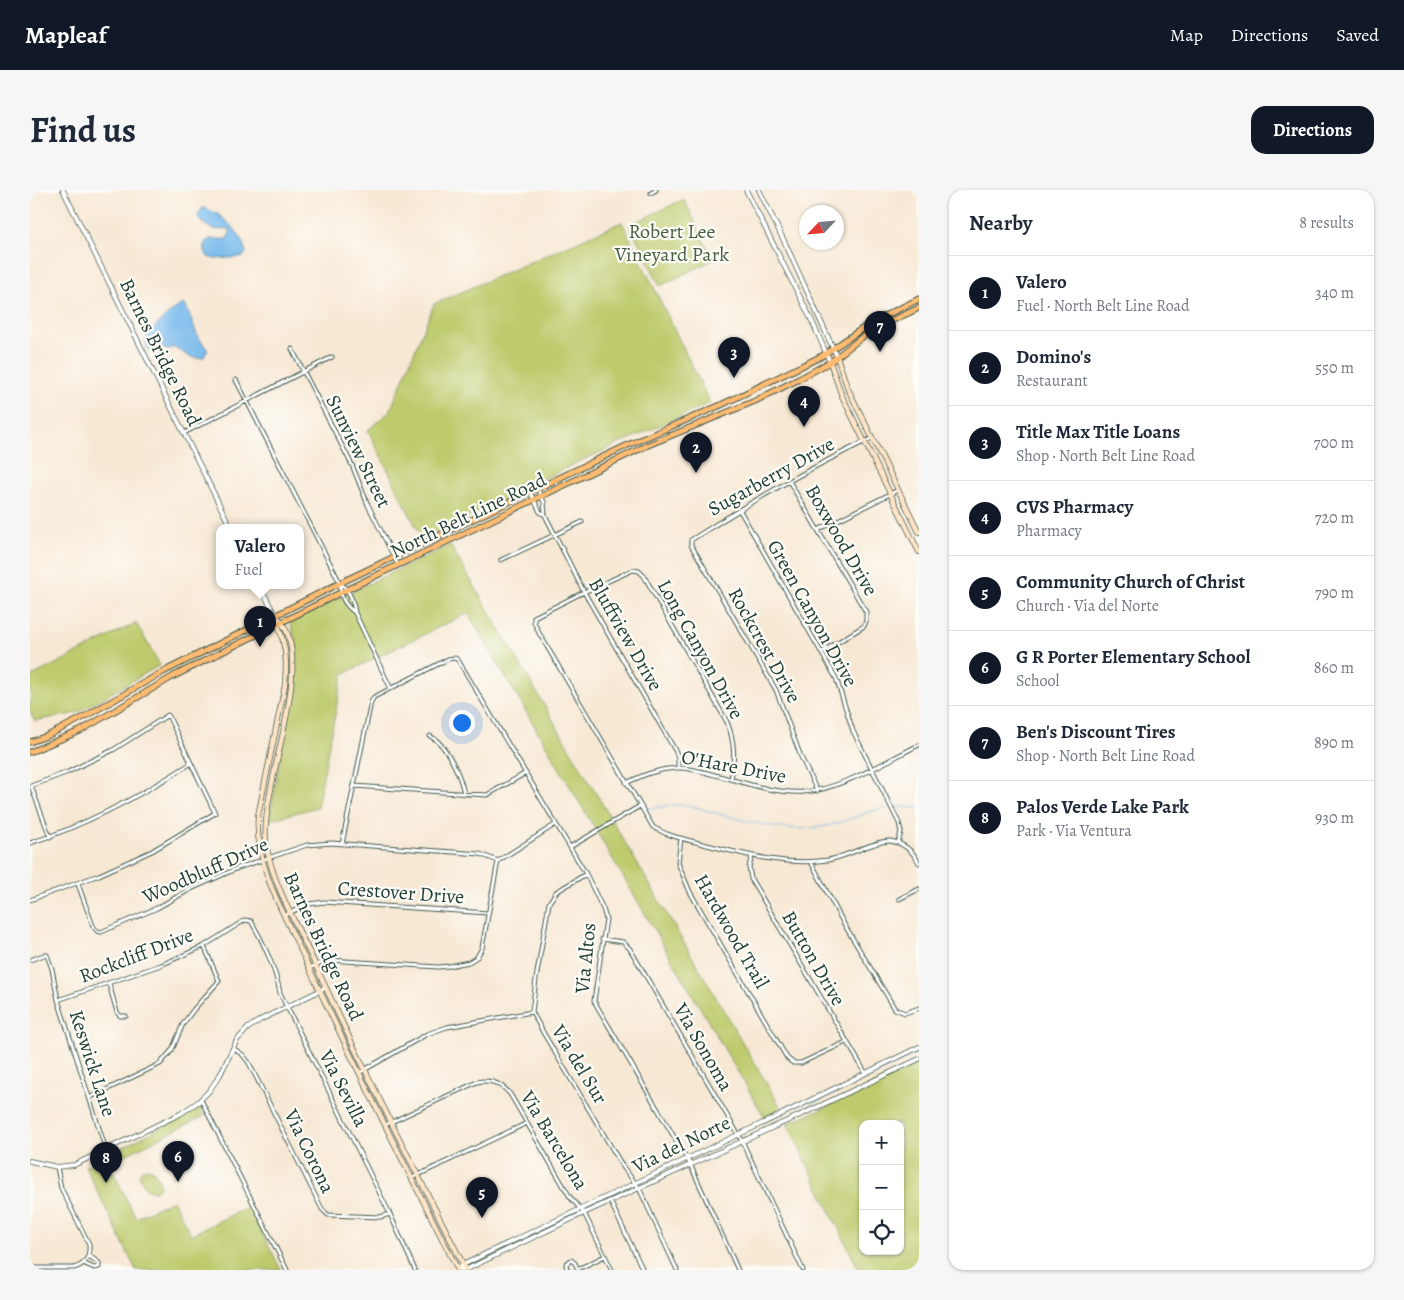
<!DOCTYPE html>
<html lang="en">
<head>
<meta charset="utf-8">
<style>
  body { margin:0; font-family:Alegreya,serif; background:#f6f6f7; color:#1f2937 }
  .controls { position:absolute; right:15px; bottom:15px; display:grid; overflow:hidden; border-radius:10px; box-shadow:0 1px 4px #0004 }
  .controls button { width:45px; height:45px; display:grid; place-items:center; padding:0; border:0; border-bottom:1px solid #e0e1e3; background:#fff; color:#1f2937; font:25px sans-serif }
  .compass { position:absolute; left:769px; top:15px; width:45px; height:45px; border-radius:50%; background:#fff; box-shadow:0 1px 4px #0004; rotate:244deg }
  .you { position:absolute; left:431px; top:532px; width:18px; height:18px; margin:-12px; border:4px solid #fff; border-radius:50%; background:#1a73e8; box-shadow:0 0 0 8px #1a73e833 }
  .badge { display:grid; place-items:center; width:32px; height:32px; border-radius:50%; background:#111827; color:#fff; font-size:16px; font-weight:700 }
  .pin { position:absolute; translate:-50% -41px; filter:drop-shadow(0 1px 2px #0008) }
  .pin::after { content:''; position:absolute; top:26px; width:18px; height:15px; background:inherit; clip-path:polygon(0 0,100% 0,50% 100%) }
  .popup { position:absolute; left:186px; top:334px; width:88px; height:65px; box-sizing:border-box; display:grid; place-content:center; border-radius:10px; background:#fff; filter:drop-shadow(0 1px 4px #0005); font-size:16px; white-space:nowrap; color:#747a83 }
  .popup b { font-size:19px; color:#1f2937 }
  .popup::after { content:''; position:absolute; left:50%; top:100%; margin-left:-10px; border:10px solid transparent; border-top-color:#fff }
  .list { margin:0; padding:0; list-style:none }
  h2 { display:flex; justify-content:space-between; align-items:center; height:65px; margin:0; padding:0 20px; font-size:21px }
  h2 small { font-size:16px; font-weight:400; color:#747a83 }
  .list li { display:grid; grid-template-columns:32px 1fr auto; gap:15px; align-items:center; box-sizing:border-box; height:75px; padding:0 20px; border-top:1px solid #e0e1e3 }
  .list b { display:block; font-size:19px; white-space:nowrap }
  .list p { margin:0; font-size:16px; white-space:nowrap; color:#747a83 }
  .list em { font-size:16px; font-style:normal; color:#747a83 }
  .icon { flex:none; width:28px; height:28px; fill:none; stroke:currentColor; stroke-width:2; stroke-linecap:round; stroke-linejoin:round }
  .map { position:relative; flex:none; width:889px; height:1080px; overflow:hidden; border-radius:15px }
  header { display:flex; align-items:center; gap:30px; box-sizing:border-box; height:70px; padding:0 25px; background:#111827; color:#fff }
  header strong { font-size:24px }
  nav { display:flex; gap:28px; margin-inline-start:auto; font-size:18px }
  .intro { display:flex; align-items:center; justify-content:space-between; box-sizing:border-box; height:120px; padding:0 30px }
  h1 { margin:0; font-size:35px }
  .button { padding:12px 22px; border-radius:15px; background:#111827; color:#fff; font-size:18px; font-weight:700 }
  main { display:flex; gap:30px; padding:0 30px }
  aside { flex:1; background:#fff; border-radius:15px; box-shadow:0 1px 4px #0004 }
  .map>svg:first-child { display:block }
  .green { fill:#beca6c; stroke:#6e8450; fill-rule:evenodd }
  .water { fill:#76b9ec; stroke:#4a7b90 }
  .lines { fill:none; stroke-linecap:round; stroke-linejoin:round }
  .stream { stroke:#76b9ec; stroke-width:1 }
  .minor-casing { stroke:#3f574c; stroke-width:5 }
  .tertiary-casing { stroke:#3f574c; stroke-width:5.5 }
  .secondary-casing { stroke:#3f574c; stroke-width:6 }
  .primary-casing { stroke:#3f574c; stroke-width:7 }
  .minor { stroke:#fff; stroke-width:3 }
  .tertiary { stroke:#fff; stroke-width:4 }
  .secondary { stroke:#ffe4c6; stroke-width:4.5 }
  .primary { stroke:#febb71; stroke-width:5 }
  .labels { text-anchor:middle; stroke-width:4.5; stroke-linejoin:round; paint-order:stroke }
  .park-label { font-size:20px; fill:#476042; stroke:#fdfcf7 }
  .street-label { font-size:20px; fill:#1f3d34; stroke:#fdfcf7 }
</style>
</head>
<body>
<header>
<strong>Mapleaf</strong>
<nav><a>Map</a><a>Directions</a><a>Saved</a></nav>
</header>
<div class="intro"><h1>Find us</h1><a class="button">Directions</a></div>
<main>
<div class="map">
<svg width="889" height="1080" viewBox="0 0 889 1080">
  <rect width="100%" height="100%" fill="#fdfcf7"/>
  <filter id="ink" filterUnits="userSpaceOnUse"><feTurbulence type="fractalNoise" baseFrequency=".02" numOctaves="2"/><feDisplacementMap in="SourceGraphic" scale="10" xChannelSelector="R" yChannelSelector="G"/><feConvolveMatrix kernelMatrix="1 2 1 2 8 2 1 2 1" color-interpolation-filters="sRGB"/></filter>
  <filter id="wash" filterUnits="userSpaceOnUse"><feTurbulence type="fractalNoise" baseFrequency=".0096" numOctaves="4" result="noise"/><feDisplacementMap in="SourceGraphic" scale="20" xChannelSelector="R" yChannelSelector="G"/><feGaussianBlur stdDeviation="1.12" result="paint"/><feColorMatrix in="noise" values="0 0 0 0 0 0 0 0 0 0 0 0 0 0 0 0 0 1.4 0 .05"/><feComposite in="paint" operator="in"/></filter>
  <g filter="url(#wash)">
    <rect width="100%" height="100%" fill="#f7e8d4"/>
    <!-- green -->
    <path class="green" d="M654,9L683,70L630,96L600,35Z
      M592,32L680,213L544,274L392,349L338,240L360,221L404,114Z
      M420,355L751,918L752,921L737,928H735L438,423L313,484L287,617L239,630L266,479V454L260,431Z
      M106,433L130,475L47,523L5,531L0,522V487Z
      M889,873V1080H829L757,933L796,917ZM833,934H870V1061H833Z
      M170,918L174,926L79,973L106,1028L143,1010L161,1045L219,1016L251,1080H106L55,976Z
      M115,978L122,979L129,990L130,996L126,1001L118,1000L110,989V982Z"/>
    <!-- water -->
    <path class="water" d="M172,18H175C179,21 186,22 189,25C203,38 208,39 215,59L216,62L213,67L185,69L178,67L175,61V52L180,49H197L201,40C195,38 189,41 184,39C178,38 169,31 168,26Z
      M153,114L156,116L168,147L178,160L174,167C162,171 154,163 144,157L137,160L129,158L120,162C117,158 114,152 117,147C121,139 145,117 153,114Z"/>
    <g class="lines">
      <!-- stream -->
      <path class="stream" d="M867,617L889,618
        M619,619L640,615H657C700,626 746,644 791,637C814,634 834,621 857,618
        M769,920L889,863"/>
    </g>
  </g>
  <g filter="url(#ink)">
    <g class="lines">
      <defs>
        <path id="minor" d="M621,3L626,0
          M262,159L322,275L338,315L368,375
          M206,190L310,393C320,401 323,410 325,423L360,497
          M154,243L302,167
          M759,291L836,422V431L834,436L792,462
          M507,298L514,312L515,325L554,402L646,562L648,569V578
          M500,302L510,322L515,325
          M709,319L806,488L823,541L869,633L871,642L868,653
          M788,340L868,300
          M471,370L552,332
          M310,393C310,406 314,414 324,422
          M400,546C417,554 431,587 434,604
          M701,589C705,568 705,552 697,532L614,386L609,381L603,380L554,402L504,427V432L509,443L623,637C639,647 659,650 677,655C717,665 756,676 798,670C816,667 846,650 860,651C874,653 883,661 889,673
          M596,593C613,585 628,579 647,578C658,577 670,581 681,584C711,591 742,604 774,602C810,600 856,571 889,555
          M324,596L457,605L496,583
          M787,601L771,567L746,500L674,377L661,355V350C719,313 779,278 842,248
          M651,648L648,673L660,702L757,868L763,873H771L816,852
          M0,653C57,635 110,606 160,574
          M312,654L341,512L344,507L418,469L425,468L428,470L556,684L573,719L576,729L564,811L660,974L708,1080
          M540,657L610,616
          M722,666L719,677L721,689L835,882
          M781,672L814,734L865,819L875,823L889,818
          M556,684L526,702L519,713L506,789L502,822L514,844L593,977L609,998L647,1080
          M48,694L63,736L67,741L71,742L127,718L159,700L208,678L277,655L301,653L450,664L468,671
          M869,709L889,699
          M0,710L69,685L122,661L185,623L138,525L83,560L38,582L1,596L20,647
          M255,725L279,714L294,712L458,723
          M572,749L593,752L600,759L712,951L773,1080
          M0,770L14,765H17L22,779L28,810L76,960
          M279,778L299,770L408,777L419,776L439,772L447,767L452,758L468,671L526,634
          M79,794L87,822L90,826H96
          M28,810L131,775L174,756L215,730L221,731C233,751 246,780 250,803L360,1024L385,1080
          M203,858L213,865L219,873L292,1019L298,1025L350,1027L360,1024
          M329,883L397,844L417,837L502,822
          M59,908L130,874L142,860L153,834L164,819L189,791L174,756
          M171,910L257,1080
          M355,935L447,892C460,889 471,893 480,904L540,1007L554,1023L582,1080
          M382,988L497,933
          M580,1011L613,1080
          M53,1073L64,1078L69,1077V1073L58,1065
          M0,1078H44C56,1075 60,1065 59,1054L31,998L27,977
          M548,1079L575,1066
          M537,1080L536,1074L541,1070L545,1073L548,1080"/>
        <path id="tertiary" d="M33,0L201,338
          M716,0L782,131L800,172
          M729,0L756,55L807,167
          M230,396L245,425
          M0,971L27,977L44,975L150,924L168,912L179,901L190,885L207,850L218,838L230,830L295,798
          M428,1080L433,1075L457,1063L746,927L889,857
          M432,1080H435L554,1023L779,921L889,869"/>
        <path id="secondary" d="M807,167L818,199L889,342
          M800,172L812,206L889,362
          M245,425C293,466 225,601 237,659C244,697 269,739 285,774C332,878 385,979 436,1080
          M245,425C247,434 251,442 253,451C257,466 256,480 255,495L228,626C224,675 255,726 275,769C323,874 376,977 428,1080"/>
        <path id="primary" d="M0,552L17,546L54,527L133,482L310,393L598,255L691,215L792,166L842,132L889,109
          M0,562L50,541L144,486L318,399L618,255L725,211L769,189L800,172L831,148L850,136L889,118"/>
      </defs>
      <!-- minor casing -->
      <use href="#minor" class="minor-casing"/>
      <!-- tertiary casing -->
      <use href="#tertiary" class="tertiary-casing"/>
      <!-- secondary casing -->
      <use href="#secondary" class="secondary-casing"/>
      <!-- primary casing -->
      <use href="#primary" class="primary-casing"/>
      <!-- minor -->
      <use href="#minor" class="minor"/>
      <!-- tertiary -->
      <use href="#tertiary" class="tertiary"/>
      <!-- secondary -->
      <use href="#secondary" class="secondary"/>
      <!-- primary -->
      <use href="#primary" class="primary"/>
    </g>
  </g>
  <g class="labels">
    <!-- park labels -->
    <g class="park-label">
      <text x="642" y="48">Robert Lee<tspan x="642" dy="23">Vineyard Park</tspan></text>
    </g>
    <!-- street labels -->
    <g class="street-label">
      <text transform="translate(131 162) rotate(64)" y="7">Barnes Bridge Road</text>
      <text transform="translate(329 261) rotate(64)" y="7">Sunview Street</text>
      <text transform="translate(741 286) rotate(-29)" y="7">Sugarberry Drive</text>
      <text transform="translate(438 325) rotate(-26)" y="7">North Belt Line Road</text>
      <text transform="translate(812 350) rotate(60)" y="7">Boxwood Drive</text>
      <text transform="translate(783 423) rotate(61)" y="7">Green Canyon Drive</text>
      <text transform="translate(596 444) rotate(60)" y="7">Bluffview Drive</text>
      <text transform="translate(735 455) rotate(61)" y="7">Rockcrest Drive</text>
      <text transform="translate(671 459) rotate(61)" y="7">Long Canyon Drive</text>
      <text transform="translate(704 576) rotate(11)" y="7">O'Hare Drive</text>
      <text transform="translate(175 680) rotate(-24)" y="7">Woodbluff Drive</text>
      <text transform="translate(371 702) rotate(4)" y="7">Crestover Drive</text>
      <text transform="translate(702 741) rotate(60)" y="7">Hardwood Trail</text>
      <text transform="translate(294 756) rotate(65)" y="7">Barnes Bridge Road</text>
      <text transform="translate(106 765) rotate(-21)" y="7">Rockcliff Drive</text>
      <text transform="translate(555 768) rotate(-84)" y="7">Via Altos</text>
      <text transform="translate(784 768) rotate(60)" y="7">Button Drive</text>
      <text transform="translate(674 857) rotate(60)" y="7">Via Sonoma</text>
      <text transform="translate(63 873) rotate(72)" y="7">Keswick Lane</text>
      <text transform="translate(550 874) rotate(59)" y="7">Via del Sur</text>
      <text transform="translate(314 898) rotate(63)" y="7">Via Sevilla</text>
      <text transform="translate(525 950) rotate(59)" y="7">Via Barcelona</text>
      <text transform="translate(651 954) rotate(-26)" y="7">Via del Norte</text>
      <text transform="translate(280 961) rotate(64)" y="7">Via Corona</text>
    </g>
  </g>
</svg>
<div class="controls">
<button>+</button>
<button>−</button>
<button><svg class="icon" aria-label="locate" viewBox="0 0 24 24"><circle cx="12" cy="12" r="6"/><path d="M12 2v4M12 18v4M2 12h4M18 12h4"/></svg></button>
</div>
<svg class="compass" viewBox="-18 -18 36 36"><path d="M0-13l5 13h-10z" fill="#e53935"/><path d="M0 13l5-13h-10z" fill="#747a83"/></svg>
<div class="you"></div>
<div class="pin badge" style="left:230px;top:457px">1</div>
<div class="popup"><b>Valero</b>Fuel</div>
<div class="pin badge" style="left:666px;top:283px">2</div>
<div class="pin badge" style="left:704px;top:188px">3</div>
<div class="pin badge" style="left:774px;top:237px">4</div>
<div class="pin badge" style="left:452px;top:1028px">5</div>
<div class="pin badge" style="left:148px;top:992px">6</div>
<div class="pin badge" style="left:850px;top:162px">7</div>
<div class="pin badge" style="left:76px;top:993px">8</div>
</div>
<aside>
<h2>Nearby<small>8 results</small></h2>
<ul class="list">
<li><span class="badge">1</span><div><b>Valero</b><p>Fuel · North Belt Line Road</p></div><em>340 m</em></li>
<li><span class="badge">2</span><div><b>Domino's</b><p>Restaurant</p></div><em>550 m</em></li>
<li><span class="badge">3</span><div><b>Title Max Title Loans</b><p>Shop · North Belt Line Road</p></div><em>700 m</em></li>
<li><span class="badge">4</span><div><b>CVS Pharmacy</b><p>Pharmacy</p></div><em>720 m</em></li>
<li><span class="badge">5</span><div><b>Community Church of Christ</b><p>Church · Via del Norte</p></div><em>790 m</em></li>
<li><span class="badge">6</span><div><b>G R Porter Elementary School</b><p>School</p></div><em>860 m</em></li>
<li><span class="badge">7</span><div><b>Ben's Discount Tires</b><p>Shop · North Belt Line Road</p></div><em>890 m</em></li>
<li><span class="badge">8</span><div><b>Palos Verde Lake Park</b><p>Park · Via Ventura</p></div><em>930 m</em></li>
</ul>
</aside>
</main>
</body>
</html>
